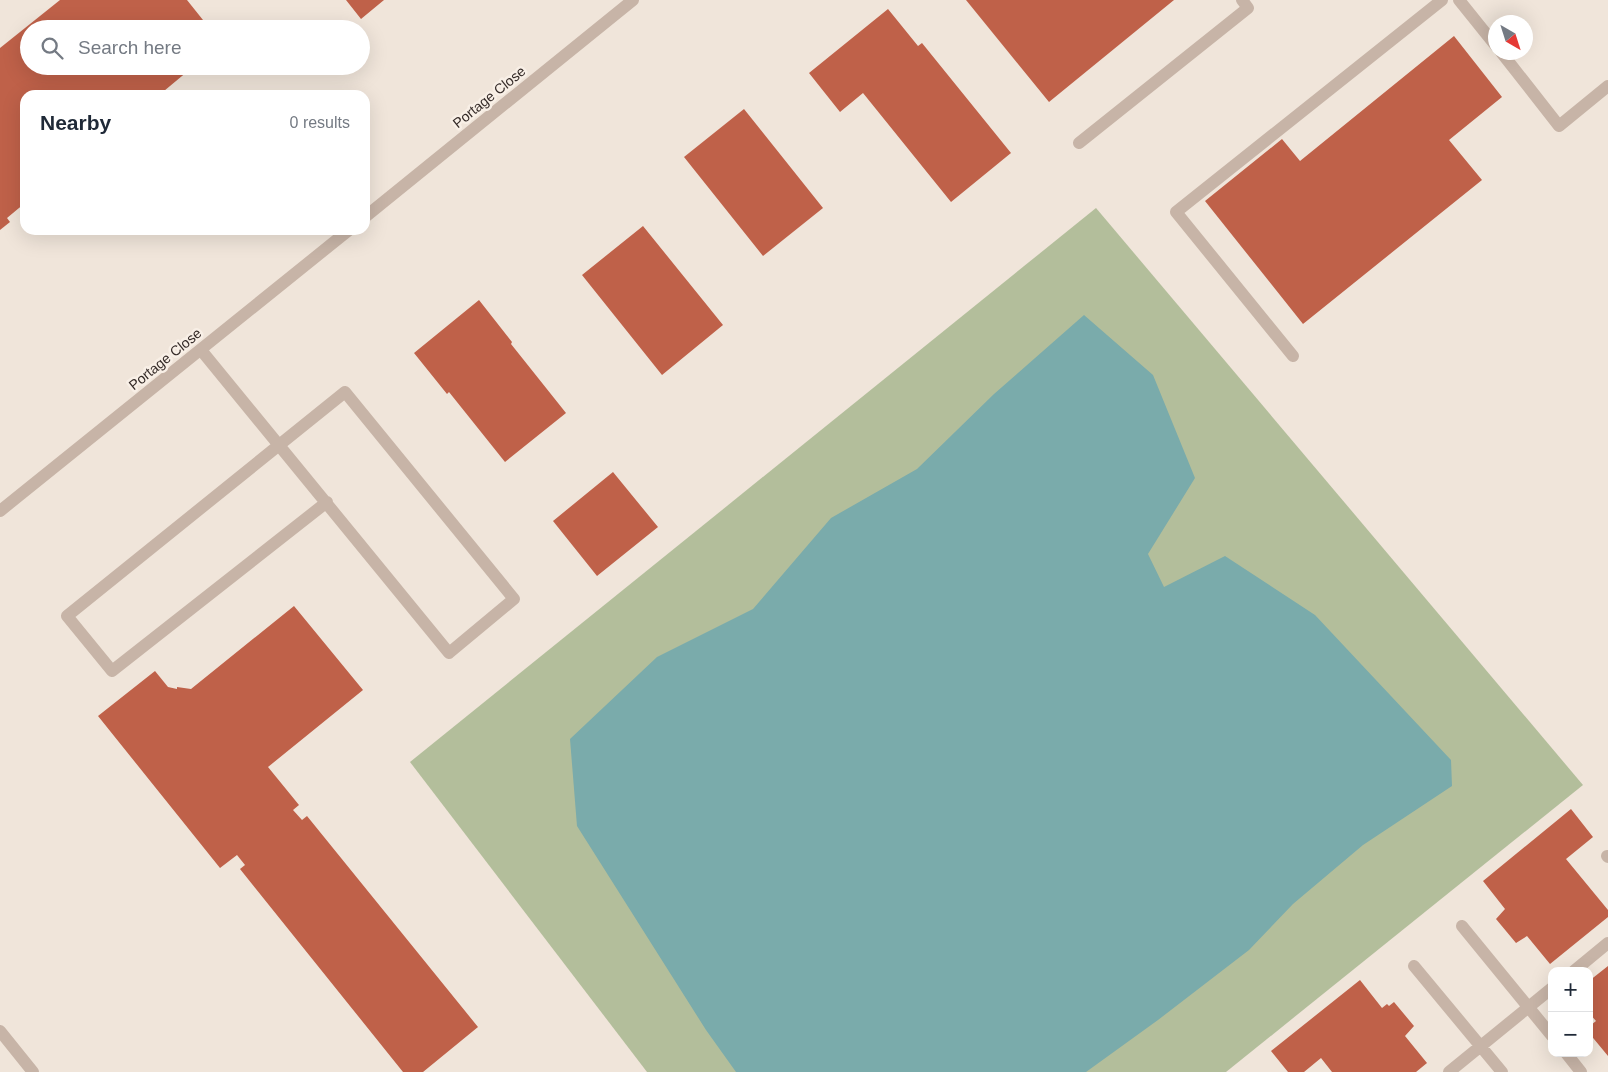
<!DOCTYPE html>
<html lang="en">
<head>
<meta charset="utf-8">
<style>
  body { margin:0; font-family:Arial,sans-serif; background:#f6f6f7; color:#1f2937 }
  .controls { position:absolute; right:15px; bottom:15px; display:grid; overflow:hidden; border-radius:10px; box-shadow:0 5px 20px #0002 }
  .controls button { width:45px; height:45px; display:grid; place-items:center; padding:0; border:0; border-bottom:1px solid #e0e1e3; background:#fff; color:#1f2937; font:25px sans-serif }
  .compass { position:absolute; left:1488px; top:15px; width:45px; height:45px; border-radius:50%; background:#fff; box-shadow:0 5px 20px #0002; rotate:141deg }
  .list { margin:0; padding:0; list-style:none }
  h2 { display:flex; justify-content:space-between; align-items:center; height:65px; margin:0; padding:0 20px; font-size:21px }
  h2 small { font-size:16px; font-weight:400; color:#747a83 }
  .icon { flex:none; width:28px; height:28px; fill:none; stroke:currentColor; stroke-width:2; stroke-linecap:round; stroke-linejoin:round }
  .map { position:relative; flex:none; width:1608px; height:1072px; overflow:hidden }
  .search { position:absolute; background:#fff; box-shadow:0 5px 20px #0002; left:20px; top:20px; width:350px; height:55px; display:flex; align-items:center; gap:12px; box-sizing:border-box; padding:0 18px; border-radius:28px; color:#747a83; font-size:19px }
  .panel { position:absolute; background:#fff; box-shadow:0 5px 20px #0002; left:20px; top:90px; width:350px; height:145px; border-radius:15px }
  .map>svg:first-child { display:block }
  .green { fill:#b3be9b }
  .water { fill:#7aabab }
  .building { fill:#bf6149 }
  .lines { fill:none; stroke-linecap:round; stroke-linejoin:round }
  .service { stroke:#c7b4a7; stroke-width:12 }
  .minor { stroke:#c7b4a7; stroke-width:12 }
  .labels { text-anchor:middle; stroke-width:5; stroke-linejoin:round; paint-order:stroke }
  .street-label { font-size:14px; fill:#342a27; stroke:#f8efe6 }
</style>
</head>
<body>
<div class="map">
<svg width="1608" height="1072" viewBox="0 0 1608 1072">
  <rect width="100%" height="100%" fill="#f0e5da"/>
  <!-- green -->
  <path class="green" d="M1096,208L1583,785L1226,1072H647L410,762Z"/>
  <!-- water -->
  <path class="water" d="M1084,315L1153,375L1195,478L1148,554L1164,587L1225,556L1315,615L1451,760L1452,786L1363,845L1293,904L1249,950L1158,1020L1086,1072H736L706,1030L577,826L570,739L657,657L753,609L831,518L917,469L994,394Z"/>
  <!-- building -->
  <path class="building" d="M60,0H187L203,20L201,22L206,29H29V66H194L164,91L166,95H25V203L7,218L10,222L0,230V48Z
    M346,0H384L361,19Z
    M966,0H1174L1049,102Z
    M888,9L918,46L922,43L1011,153L951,202L863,93L840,112L809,73Z
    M1454,36L1502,97L1449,140L1482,180L1303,324L1205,201L1282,139L1300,161Z
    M744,109L823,208L763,256L684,157Z
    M643,226L723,325L662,375L582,275Z
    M479,300L512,342L511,344L566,413L505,462L449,392L447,394L414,353Z
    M613,472L658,527L597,576L553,521Z
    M294,606L363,690L268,767L299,805L293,810L302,820L307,816L478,1027L423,1072H403L240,869L245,865L237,855L220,868L98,716L155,671L168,687L177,689V687L191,689Z
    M1571,809L1593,837L1566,859L1608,910V917L1550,964L1527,936L1516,943L1496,919L1505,909L1483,881Z
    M1608,966V1056L1589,1033V1030L1592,1027L1591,1025L1596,1021L1589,1013V981Z
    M1360,980L1382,1008L1387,1004L1389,1006L1394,1002L1414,1026L1405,1036L1427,1063L1416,1072H1332L1321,1058L1304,1072H1288L1271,1051Z"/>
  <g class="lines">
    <!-- service -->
    <path class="service" d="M1459,0L1496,46
      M1501,52L1559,126L1608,86
      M1079,143L1248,8L1242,0
      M201,350C284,451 367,552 449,653L514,599L345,392L67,616L112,671L327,502
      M1293,356L1176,212L1442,0
      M1607,856L1608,857
      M1462,926L1552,1036
      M1414,966L1502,1072
      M1574,971L1608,943
      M0,1031L33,1072
      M1566,1053L1581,1072
      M1449,1072L1552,988"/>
    <!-- minor -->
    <path class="minor" d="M365,217L633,0
      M0,511L349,230"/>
  </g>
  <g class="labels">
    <!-- street labels -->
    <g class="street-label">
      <text transform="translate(489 97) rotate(-39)" y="5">Portage Close</text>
      <text transform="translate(165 359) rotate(-39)" y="5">Portage Close</text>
    </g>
  </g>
</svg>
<div class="controls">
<button>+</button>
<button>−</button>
</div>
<svg class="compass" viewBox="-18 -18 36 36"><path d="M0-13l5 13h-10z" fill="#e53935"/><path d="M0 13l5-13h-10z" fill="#747a83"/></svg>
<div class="search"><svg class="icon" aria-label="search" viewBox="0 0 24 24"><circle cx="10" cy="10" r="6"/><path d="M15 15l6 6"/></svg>Search here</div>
<section class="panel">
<h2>Nearby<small>0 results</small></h2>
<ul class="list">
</ul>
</section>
</div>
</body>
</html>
